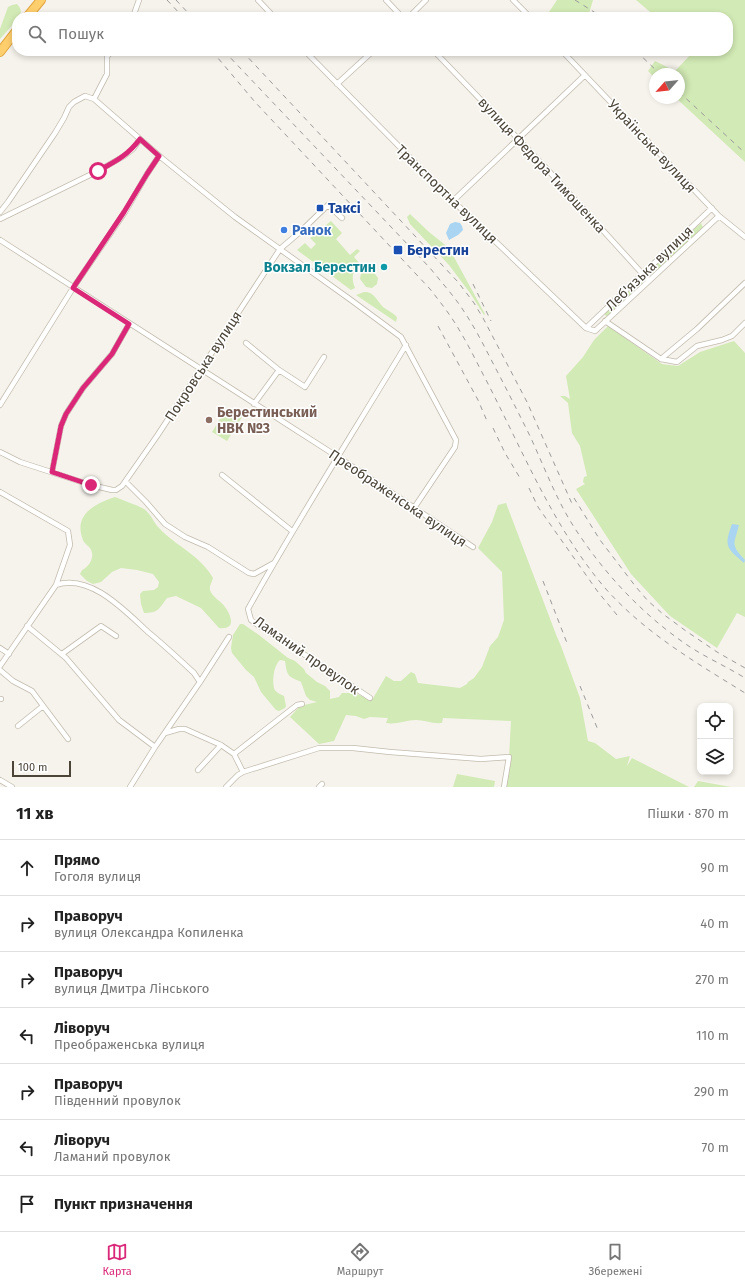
<!DOCTYPE html>
<html lang="uk">
<head>
<meta charset="utf-8">
<style>
  body { margin:0; font-family:"Fira Sans",sans-serif; background:#f2f2f2; color:#222 }
  .controls { position:absolute; right:12px; bottom:12px; display:grid; overflow:hidden; border-radius:8px; box-shadow:0 2px 6px #0003 }
  .controls button { width:36px; height:36px; display:grid; place-items:center; padding:0; border:0; border-bottom:1px solid #e0e0e0; background:#fff; color:#222; font:20px sans-serif }
  .compass { position:absolute; left:649px; top:68px; width:36px; height:36px; border-radius:50%; background:#fff; box-shadow:0 2px 6px #0003; rotate:243deg }
  .scale { position:absolute; left:12px; bottom:10px; width:59px; box-sizing:border-box; padding-left:4px; border:2px solid #4b4439; border-top:0; font-size:11px; line-height:14px; white-space:nowrap; color:#4b4439; -webkit-text-stroke:3px #fff; paint-order:stroke }
  .stop { position:absolute; width:12px; height:12px; margin:-9px; border:3px solid #db2777; border-radius:50%; background:#fff }
  .stop.end { background:#db2777; border-color:#fff; box-shadow:0 1px 4px #0008 }
  .list { margin:0; padding:0; list-style:none }
  h2 { display:flex; justify-content:space-between; align-items:center; height:52px; margin:0; padding:0 16px; font-size:17px }
  h2 small { font-size:13px; font-weight:400; color:#767676 }
  .list li { display:grid; grid-template-columns:26px 1fr auto; gap:12px; align-items:center; box-sizing:border-box; height:56px; padding:0 16px; border-top:1px solid #e0e0e0 }
  .list b { display:block; font-size:15px; white-space:nowrap }
  .list p { margin:0; font-size:13px; white-space:nowrap; color:#767676 }
  .list em { font-size:13px; font-style:normal; color:#767676 }
  .icon { flex:none; width:22px; height:22px; fill:none; stroke:currentColor; stroke-width:2; stroke-linecap:round; stroke-linejoin:round }
  .map { position:relative; flex:none; width:745px; height:787px; overflow:hidden }
  .search { position:absolute; background:#fff; box-shadow:0 2px 6px #0003; left:12px; right:12px; top:12px; height:44px; display:flex; align-items:center; gap:10px; box-sizing:border-box; padding:0 14px; border-radius:16px; color:#767676; font-size:15px }
  .sheet { height:444px; background:#fff }
  nav { display:flex; justify-content:space-around; align-items:center; box-sizing:border-box; height:56px; border-top:1px solid #e0e0e0; background:#fff; font-size:11px; color:#767676 }
  nav a { display:grid; justify-items:center; gap:2px }
  nav .on { color:#db2777 }
  .map>svg:first-child { display:block }
  .green { fill:#d2eab5 }
  .water { fill:#a9d4f2 }
  .lines { fill:none; stroke-linecap:round; stroke-linejoin:round }
  .street-casing { stroke:#c2bbae; stroke-width:6 }
  .highway-casing { stroke:#e0a43c; stroke-width:10 }
  .street { stroke:#fff; stroke-width:4.5 }
  .highway { stroke:#ffcf6e; stroke-width:8 }
  .rail { stroke:#9a9a9a; stroke-width:1; stroke-dasharray:5 5; stroke-linecap:butt }
  .route { stroke:#db2777; stroke-width:5 }
  .transit-dot { fill:#1a4fb4; stroke:#fff; stroke-width:1.5 }
  .shop-dot { fill:#3f7fe0; stroke:#fff; stroke-width:1.5 }
  .culture-dot { fill:#0f9aa8; stroke:#fff; stroke-width:1.5 }
  .education-dot { fill:#8d6e63; stroke:#fff; stroke-width:1.5 }
  .labels { text-anchor:middle; stroke-width:3; stroke-linejoin:round; paint-order:stroke }
  .street-label { font-size:14px; fill:#4b4439; stroke:#fff }
  .transit-label { font-size:14px; font-weight:bold; fill:#164399; stroke:#fff; text-anchor:start }
  .shop-label { font-size:14px; font-weight:bold; fill:#366cbe; stroke:#fff; text-anchor:start }
  .culture-label { font-size:14px; font-weight:bold; fill:#0d838f; stroke:#fff; text-anchor:end }
  .education-label { font-size:14px; font-weight:bold; fill:#785e54; stroke:#fff; text-anchor:start }
</style>
</head>
<body>
<div class="map">
<svg width="745" height="787" viewBox="0 0 745 787">
  <rect width="100%" height="100%" fill="#f6f3ec"/>
  <!-- green -->
  <path class="green" d="M557,0H593L588,17H548L549,12Z
    M636,0H745V162L676,98H679V74H655V78L648,71L655,61L675,71L694,51H728V17H656Z
    M17,4L20,8L21,12L18,17H17L15,22L0,39V29L8,7L12,5Z
    M410,214L429,232L449,248L485,314L484,315L470,293L449,265L410,224L407,217Z
    M331,221L342,233L336,239L350,255L357,249L360,251L354,257L360,264C352,271 351,278 355,288L351,290L297,250L305,243L311,249L316,244L310,238Z
    M701,223L703,228L652,275L647,273L653,266Z
    M366,269L372,270L378,278L377,284L372,288L366,287L360,279L361,273Z
    M643,276L646,280L608,317L605,315L604,313Z
    M364,292C375,292 376,300 383,307C387,310 393,313 396,316L397,318L396,322L356,295Z
    M608,326L662,364L678,366L700,352L734,341L745,353V617L737,613L717,648L670,616L631,574L576,489L585,484L583,482L584,477L587,476L580,446L572,433L568,403L560,396H565L570,399L566,376L583,357L594,340Z
    M227,408L242,417L227,441L212,432Z
    M115,497C124,501 135,504 144,509C152,515 153,522 159,528C177,547 200,555 213,578C212,582 209,586 210,590C212,597 221,601 225,607C231,615 237,630 219,628L201,608L176,596L167,598C159,609 158,613 144,613L141,604L140,594L143,591L154,590L158,587L159,582L153,574L137,570L121,568L112,572L101,582L93,584L87,581L80,574L82,570C89,567 95,557 91,550C90,546 85,545 83,540C73,515 94,504 115,497Z
    M506,503L557,637L561,646L580,698L588,741L595,743L616,759L630,756L627,766L632,758L689,787H504L509,757L511,721L443,718L442,723C433,724 424,720 416,720C406,720 396,725 386,723L388,718L370,717L364,719L356,716L346,715L334,741L319,744L290,717L300,706L317,702L310,700L306,696L301,682C298,680 295,680 291,677C286,674 286,666 285,661L280,660C274,665 272,680 274,688C275,692 280,694 284,696L286,706L285,708L279,711L276,710L261,692L254,677L246,670L232,653L231,648L233,635L240,624H243L259,635L288,658L295,661L304,669L306,673L317,682L325,686L330,691V699L339,697L342,693H354L372,700L386,676L394,681H401L411,672L415,674L418,683L460,688L467,684L468,682L474,678L482,667L490,646L498,637L504,620L502,572L478,548L492,522L498,505Z
    M457,774L495,781L494,787H453Z
    M698,781L731,787H694Z"/>
  <!-- water -->
  <path class="water" d="M455,222L460,223L462,226L463,230L458,235L449,240L446,233L450,224Z
    M732,524L739,525C734,545 730,544 745,560L744,563C726,548 724,546 732,524Z"/>
  <g class="lines">
    <defs>
      <path id="street" d="M258,0L274,17
        M386,0L402,17
        M513,0L530,17
        M133,17L139,0
        M409,17L426,0
        M305,51L453,201L586,328L595,331L719,216
        M434,51L547,169L649,281
        M562,51L719,216L745,237
        M337,84L373,51
        M94,99L107,74V57L111,51
        M453,201L585,75
        M0,212L8,202L55,133L64,118L69,107L74,102L85,96L94,99L163,159L235,217L351,300L401,337L456,440L455,447L414,508
        M0,219L98,171L124,156L133,149L140,139
        M0,240L338,457L473,547
        M605,321L661,359L677,362L697,346L722,340L732,336L745,323
        M586,328L712,208
        M246,343L279,370L305,387L324,357
        M661,359L697,329L745,283
        M254,404L279,370
        M0,405L73,288L125,212L147,174L159,156
        M0,452L20,462L91,485L112,490H116L122,486L157,436L280,249L300,232L328,205L342,218
        M52,472L61,426L66,414L83,388L112,354L129,324
        M222,475L292,531
        M126,482L146,502L165,524L185,537L208,547L249,573L254,574L274,563
        M0,492L68,531L70,545L56,585L0,666
        M56,585C90,573 125,611 148,632C164,645 179,659 194,673L200,682
        M27,626L66,658L119,720L155,747
        M0,648L9,654
        M62,654L101,626L116,636
        M0,670L13,681L32,691L68,739
        M370,698L299,651L258,625L251,620L248,609C298,519 353,433 406,345
        M0,699H1
        M18,726L43,706
        M165,733L179,729H185L221,745L234,754L243,772
        M234,754L297,705L302,704
        M198,770L221,745
        M0,780L12,787
        M130,787L155,747L200,682L229,637
        M226,787L238,775L243,772L319,748H353L390,752L481,759L509,757L504,787
        M319,787L322,784"/>
      <path id="highway" d="M27,17L41,0
        M0,52L17,30"/>
    </defs>
    <!-- street casing -->
    <use href="#street" class="street-casing"/>
    <!-- highway casing -->
    <use href="#highway" class="highway-casing"/>
    <!-- street -->
    <use href="#street" class="street"/>
    <!-- highway -->
    <use href="#highway" class="highway"/>
    <!-- rail -->
    <path class="rail" d="M167,0L183,17
      M176,0L192,17
      M575,0L602,17
      M200,14L204,17
      M212,51L255,102L430,289C441,303 452,317 461,333C470,348 477,363 485,378C522,449 553,527 605,588C645,633 695,662 745,693
      M224,51L430,268C442,283 455,297 465,313C477,331 486,350 496,369C507,390 518,412 529,434C545,468 558,505 580,536C607,576 641,612 680,640C700,655 724,665 745,678
      M242,51L458,282L474,303L483,318L527,402L573,506
      M636,51L660,74
      M679,92L745,153
      M473,284L491,321
      M438,326L478,400L487,421
      M493,428L505,453L520,478
      M529,488L538,507L598,592L617,615
      M574,498L600,540L636,587L648,601L663,614L686,631L717,652L745,668
      M543,581L567,643
      M580,686L598,730"/>
  </g>
  <g class="lines">
    <!-- route -->
    <path class="route" d="M91,485L52,472L61,426L66,414L83,388L112,354L129,324L73,288L124,212L147,174L159,156L140,139C127,156 116,161 98,171"/>
  </g>
  <!-- markers -->
  <g class="transit-dot">
    <rect x="316" y="204" width="8" height="8" rx="2"/>
    <rect x="393" y="245" width="10" height="10" rx="2"/>
  </g>
  <circle class="shop-dot" cx="284" cy="230" r="4"/>
  <circle class="culture-dot" cx="384" cy="267" r="4"/>
  <circle class="education-dot" cx="209" cy="420" r="4"/>
  <g class="labels">
    <!-- street labels -->
    <g class="street-label">
      <text transform="translate(652 146) rotate(47)" y="5">Українська вулиця</text>
      <text transform="translate(542 165) rotate(47)" y="5">вулиця Федора Тимошенка</text>
      <text transform="translate(447 194) rotate(44)" y="5">Транспортна вулиця</text>
      <text transform="translate(649 268) rotate(-44)" y="5">Леб'язька вулиця</text>
      <text transform="translate(203 366) rotate(-57)" y="5">Покровська вулиця</text>
      <text transform="translate(398 498) rotate(34)" y="5">Преображенська вулиця</text>
      <text transform="translate(307 655) rotate(35)" y="5">Ламаний провулок</text>
    </g>
    <!-- transit labels -->
    <g class="transit-label">
      <text x="328" y="213">Таксі</text>
      <text x="407" y="255">Берестин</text>
    </g>
    <!-- shop labels -->
    <g class="shop-label">
      <text x="292" y="235">Ранок</text>
    </g>
    <!-- culture labels -->
    <g class="culture-label">
      <text x="376" y="272">Вокзал Берестин</text>
    </g>
    <!-- education labels -->
    <g class="education-label">
      <text x="217" y="417">Берестинський<tspan x="217" dy="16">НВК №3</tspan></text>
    </g>
  </g>
</svg>
<div class="controls">
<button><svg class="icon" aria-label="locate" viewBox="0 0 24 24"><circle cx="12" cy="12" r="6"/><path d="M12 2v4M12 18v4M2 12h4M18 12h4"/></svg></button>
<button><svg class="icon" aria-label="layers" viewBox="0 0 24 24"><path d="M12 4l9 5-9 5-9-5zM3 14l9 5 9-5"/></svg></button>
</div>
<svg class="compass" viewBox="-18 -18 36 36"><path d="M0-13l5 13h-10z" fill="#e53935"/><path d="M0 13l5-13h-10z" fill="#767676"/></svg>
<div class="scale">100 m</div>
<div class="stop" style="left:98px;top:171px"></div>
<div class="stop end" style="left:91px;top:485px"></div>
<div class="search"><svg class="icon" aria-label="search" viewBox="0 0 24 24"><circle cx="10" cy="10" r="6"/><path d="M15 15l6 6"/></svg>Пошук</div>
</div>
<section class="sheet">
<h2>11 хв<small>Пішки · 870 m</small></h2>
<ul class="list">
<li><svg class="icon" aria-label="ahead" viewBox="0 0 24 24"><path d="M12 20V5M6 11l6-6 6 6"/></svg><div><b>Прямо</b><p>Гоголя вулиця</p></div><em>90 m</em></li>
<li><svg class="icon" aria-label="right" viewBox="0 0 24 24"><path d="M7 20v-9h11M14 6l5 5-5 5"/></svg><div><b>Праворуч</b><p>вулиця Олександра Копиленка</p></div><em>40 m</em></li>
<li><svg class="icon" aria-label="right" viewBox="0 0 24 24"><path d="M7 20v-9h11M14 6l5 5-5 5"/></svg><div><b>Праворуч</b><p>вулиця Дмитра Лінського</p></div><em>270 m</em></li>
<li><svg class="icon" aria-label="left" viewBox="0 0 24 24"><path d="M17 20v-9H6M10 6l-5 5 5 5"/></svg><div><b>Ліворуч</b><p>Преображенська вулиця</p></div><em>110 m</em></li>
<li><svg class="icon" aria-label="right" viewBox="0 0 24 24"><path d="M7 20v-9h11M14 6l5 5-5 5"/></svg><div><b>Праворуч</b><p>Південний провулок</p></div><em>290 m</em></li>
<li><svg class="icon" aria-label="left" viewBox="0 0 24 24"><path d="M17 20v-9H6M10 6l-5 5 5 5"/></svg><div><b>Ліворуч</b><p>Ламаний провулок</p></div><em>70 m</em></li>
<li><svg class="icon" aria-label="arrive" viewBox="0 0 24 24"><path d="M6 21V4h12l-3 4 3 4H6"/></svg><div><b>Пункт призначення</b></div></li>
</ul>
</section>
<nav>
<a class="on"><svg class="icon" aria-label="map" viewBox="0 0 24 24"><path d="M3 6l6-2 6 2 6-2v14l-6 2-6-2-6 2zM9 4v14M15 6v14"/></svg>Карта</a>
<a><svg class="icon" aria-label="directions" viewBox="0 0 24 24"><path d="M12 3l9 9-9 9-9-9zM9 14v-3h6M13 9l2 2-2 2"/></svg>Маршрут</a>
<a><svg class="icon" aria-label="saved" viewBox="0 0 24 24"><path d="M7 4h10v16l-5-4-5 4z"/></svg>Збережені</a>
</nav>
</body>
</html>
